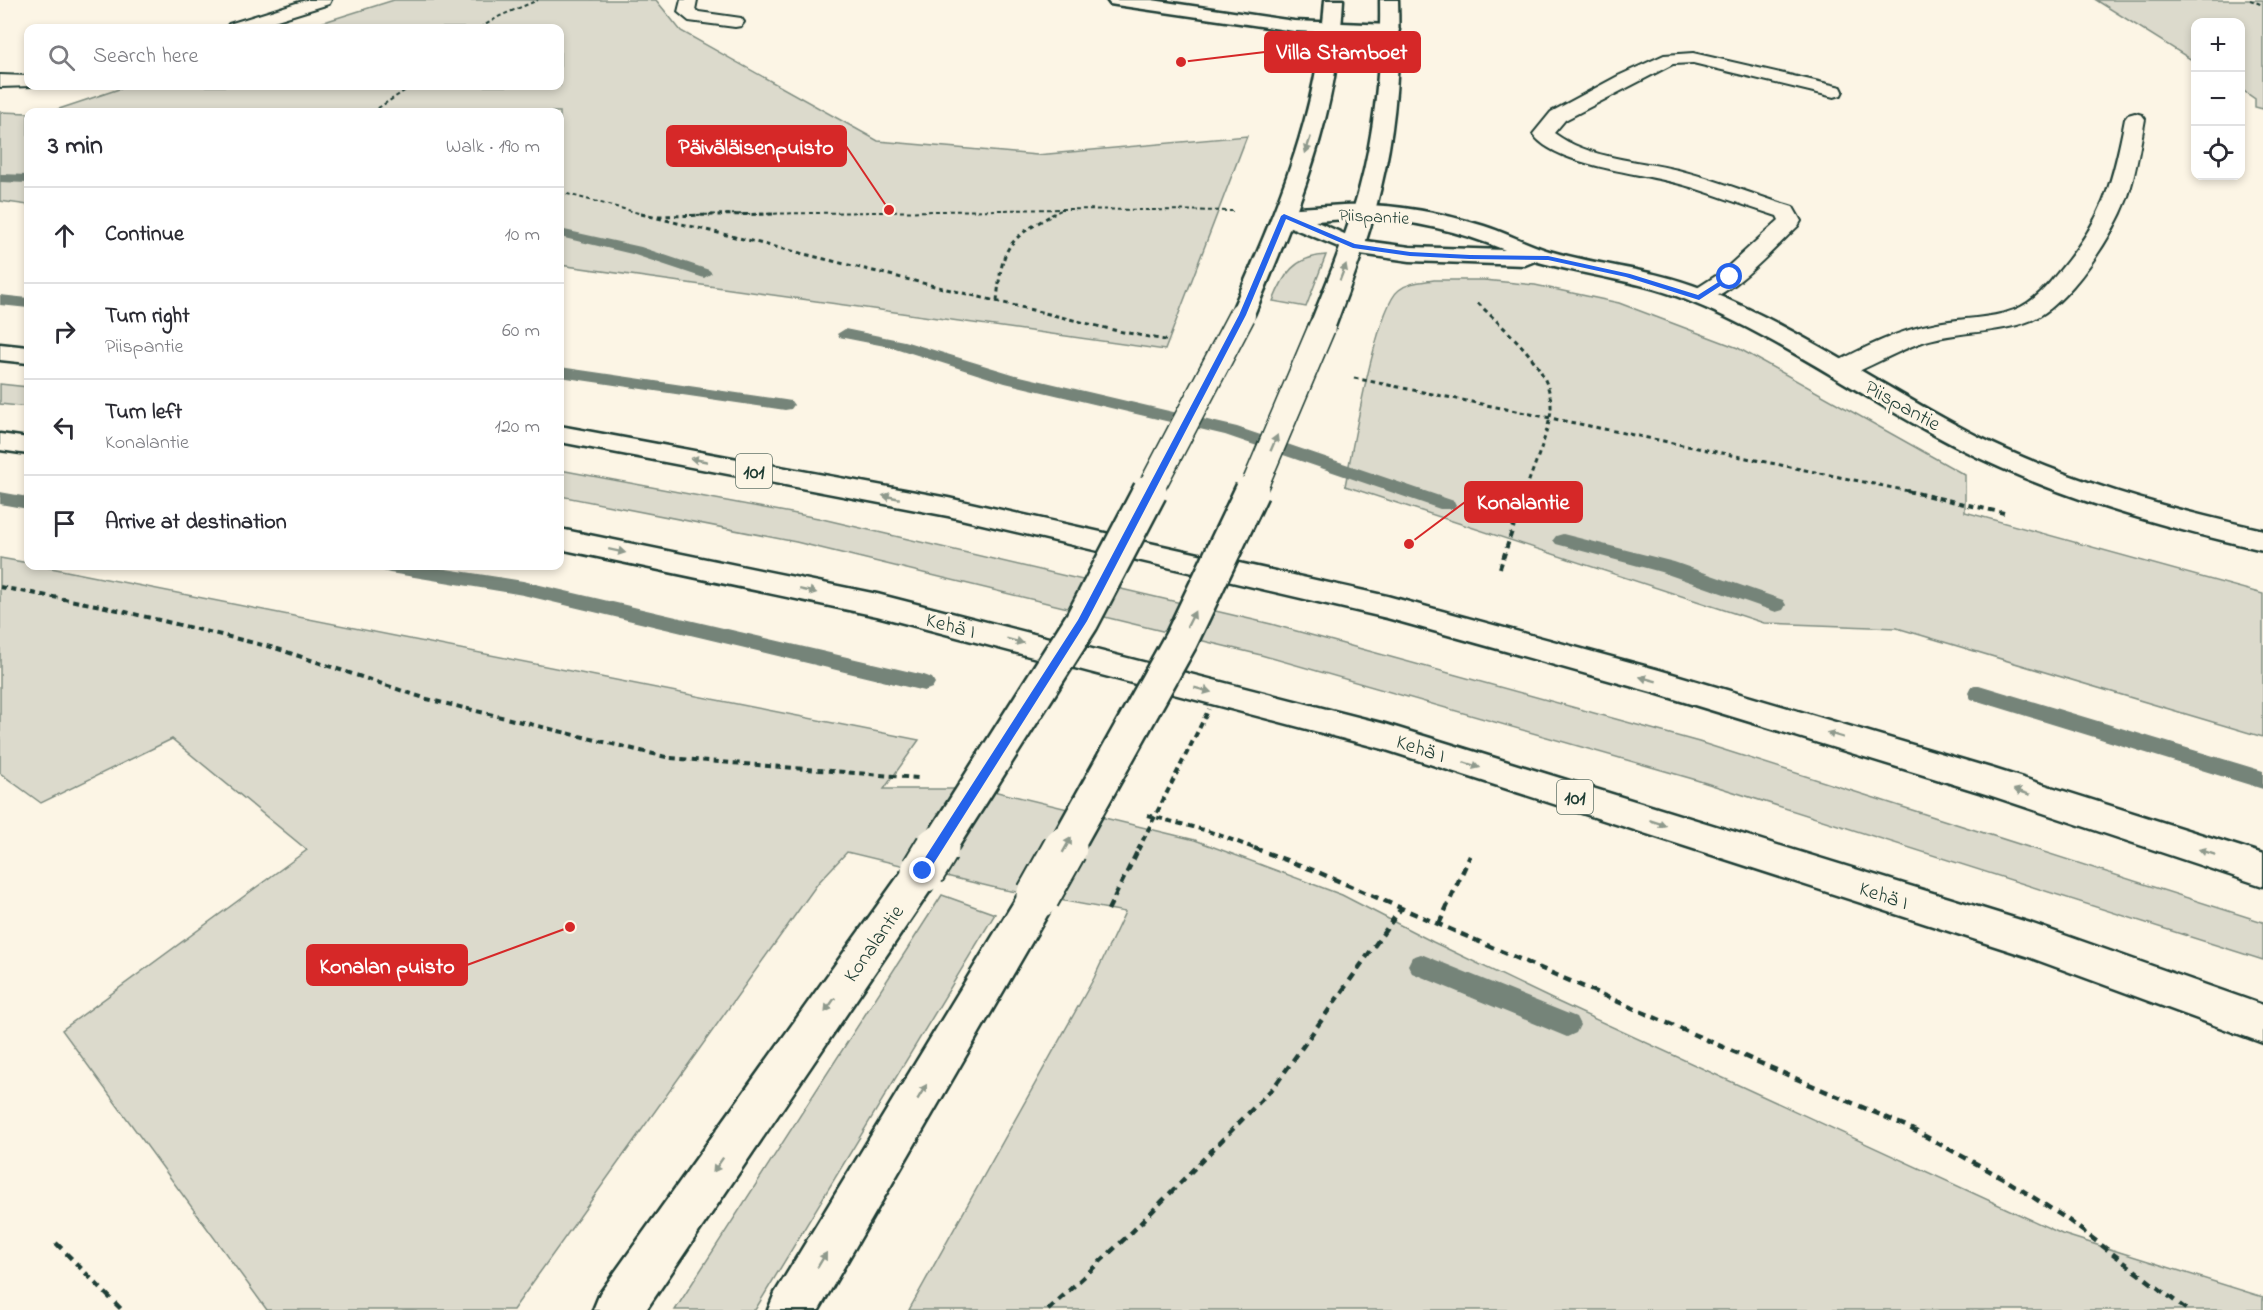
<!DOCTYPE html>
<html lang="en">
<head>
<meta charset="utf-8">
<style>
  body { margin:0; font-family:"Indie Flower",sans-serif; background:#f7f7f7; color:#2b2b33 }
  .controls { position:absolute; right:18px; top:18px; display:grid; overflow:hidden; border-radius:12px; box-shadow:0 3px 9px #0003 }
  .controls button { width:54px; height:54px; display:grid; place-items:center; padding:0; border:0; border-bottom:2px solid #e1e1e2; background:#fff; color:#2b2b33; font:30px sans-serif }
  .stop { position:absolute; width:18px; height:18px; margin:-14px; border:4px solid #2563eb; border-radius:50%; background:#fff }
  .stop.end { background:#2563eb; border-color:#fff; box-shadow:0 2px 6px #0008 }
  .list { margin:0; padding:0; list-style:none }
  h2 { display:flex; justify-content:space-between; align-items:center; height:78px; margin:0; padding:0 24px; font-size:26px }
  h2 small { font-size:20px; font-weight:400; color:#7c7c81 }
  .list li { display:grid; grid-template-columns:39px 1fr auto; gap:18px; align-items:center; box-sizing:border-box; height:96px; padding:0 24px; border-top:2px solid #e1e1e2 }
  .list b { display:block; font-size:22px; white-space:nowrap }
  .list p { margin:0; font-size:20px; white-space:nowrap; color:#7c7c81 }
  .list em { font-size:20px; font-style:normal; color:#7c7c81 }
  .icon { flex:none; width:33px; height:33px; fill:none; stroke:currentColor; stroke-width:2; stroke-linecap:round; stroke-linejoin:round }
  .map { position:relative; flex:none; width:2263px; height:1310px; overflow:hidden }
  .search { position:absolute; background:#fff; box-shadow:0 3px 9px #0003; left:24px; top:24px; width:540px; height:66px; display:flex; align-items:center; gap:15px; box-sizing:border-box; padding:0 21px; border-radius:12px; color:#7c7c81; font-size:22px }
  .panel { position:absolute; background:#fff; box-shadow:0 3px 9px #0003; left:24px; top:108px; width:540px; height:462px; border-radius:12px }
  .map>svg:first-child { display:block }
  .green { fill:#dcdacc; stroke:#7e8c80; stroke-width:1.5 }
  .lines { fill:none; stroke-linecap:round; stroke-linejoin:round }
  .stream { fill:#758479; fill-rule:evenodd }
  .service-casing { stroke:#1f3d34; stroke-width:4 }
  .minor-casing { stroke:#1f3d34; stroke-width:5 }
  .secondary-casing { stroke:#1f3d34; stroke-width:5 }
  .trunk-casing { stroke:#1f3d34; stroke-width:5 }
  .path-far3 { stroke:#1f3d34; stroke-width:2; stroke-dasharray:4 3; stroke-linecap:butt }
  .path-far2 { stroke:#1f3d34; stroke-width:3; stroke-dasharray:4.5 4; stroke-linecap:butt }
  .path-far1 { stroke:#1f3d34; stroke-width:4; stroke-dasharray:6 4.5; stroke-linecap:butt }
  .path { stroke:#1f3d34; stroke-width:4.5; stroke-dasharray:8 6; stroke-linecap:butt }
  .service { fill:#fcf5e5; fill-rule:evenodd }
  .minor { fill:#fcf5e5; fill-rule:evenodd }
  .secondary { fill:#fcf5e5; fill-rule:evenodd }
  .trunk { fill:#fcf5e5; fill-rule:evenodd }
  .secondary-bridge-far2-casing { stroke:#1f3d34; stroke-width:29; stroke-linecap:butt }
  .secondary-bridge-far1-casing { stroke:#1f3d34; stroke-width:38; stroke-linecap:butt }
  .secondary-bridge-casing { stroke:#1f3d34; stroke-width:47; stroke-linecap:butt }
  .path-bridge-far1 { stroke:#1f3d34; stroke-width:4; stroke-dasharray:6 4.5; stroke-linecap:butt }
  .path-bridge { stroke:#1f3d34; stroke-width:4.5; stroke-dasharray:8 6; stroke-linecap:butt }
  .secondary-bridge-far2 { stroke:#fcf5e5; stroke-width:26 }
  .secondary-bridge-far1 { stroke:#fcf5e5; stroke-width:33 }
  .secondary-bridge { stroke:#fcf5e5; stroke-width:43 }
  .oneway { fill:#8e998c }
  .route { fill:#2563eb }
  .labels { text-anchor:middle; stroke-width:6; stroke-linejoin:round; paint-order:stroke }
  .far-street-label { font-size:18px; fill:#1f3d34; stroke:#fcf5e5 }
  .shield { fill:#fcf5e5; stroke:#617469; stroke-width:1.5 }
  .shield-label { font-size:20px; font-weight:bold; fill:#1f3d34 }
  .street-label { font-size:21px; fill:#1f3d34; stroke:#fcf5e5 }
  .leader { fill:none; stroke:#d62828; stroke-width:2 }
  .callout-dot { fill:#d62828; stroke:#fcf5e5; stroke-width:2 }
  .callout { fill:#d62828; stroke:#d62828; stroke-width:2 }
  .callout-label { font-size:22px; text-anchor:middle; font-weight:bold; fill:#fff }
</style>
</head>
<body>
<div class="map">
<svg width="2263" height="1310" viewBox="0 0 2263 1310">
  <rect width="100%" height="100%" fill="#fcf5e5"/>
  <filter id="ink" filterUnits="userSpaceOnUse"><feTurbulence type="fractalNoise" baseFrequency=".0167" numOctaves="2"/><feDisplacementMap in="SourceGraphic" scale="12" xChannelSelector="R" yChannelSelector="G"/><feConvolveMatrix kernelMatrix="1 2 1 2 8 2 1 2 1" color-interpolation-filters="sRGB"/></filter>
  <g filter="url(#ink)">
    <!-- green -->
    <path class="green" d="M394,0H656L681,31L878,141L1037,155L1247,136L1165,350L560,265V112H50L128,86H560V28H305Z
      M2096,0H2263V109L2255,107V99L2241,89L2240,22H2196L2195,62Z
      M0,112L28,113V205L0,201Z
      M1326,255L1306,307L1273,301C1284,274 1294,257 1326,255Z
      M1434,280H1484L1535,285L1619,303L1738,348L1965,475V512L2263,594V737L1897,628L1764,623L1345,486C1352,452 1376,307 1399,290C1409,282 1422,282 1434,280Z
      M0,384L28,387V407L0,404Z
      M560,470L818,518L1271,624L1699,742L2263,922V960L1693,779L1261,655L796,542L560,496Z
      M0,558L28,563V566H41L919,740L884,789H985L1195,840L1342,895L1433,942L1558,1002L2062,1234L2263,1297V1310H909L1094,978L1125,912L1000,889L847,852L818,883L513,1310H267L62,1030L307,850L172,739L41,803L0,773Z
      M942,895L995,914L755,1310H675Z"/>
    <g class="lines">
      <!-- stream -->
      <path class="stream" d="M0,174L28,175V183L0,182Z
        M560,229L641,247L709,270L712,273L704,278L632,254L560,237Z
        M0,295L28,298V308L0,305Z
        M845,329L904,341L1016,375L1237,427L1454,501L1456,505L1454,509H1440L1225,435L1005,383L895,348L839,337L837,334Z
        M560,367L785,400L791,401L794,405L791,409L785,410L560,377Z
        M0,492L28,497V509L0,504Z
        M1563,534L1674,562L1783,600L1786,605L1783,610L1776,612L1661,572L1556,544L1553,540L1556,536Z
        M380,566H427L523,581L924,675L932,678L935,683L932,688L924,691L523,595L390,573L383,571Z
        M1979,685L2263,771V789L1971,699L1968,693L1971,687Z
        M1421,954L1576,1017L1580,1025L1576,1033L1567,1037L1412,973L1408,965L1412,957Z"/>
      <defs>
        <path id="service" d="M306,0H331L329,4L251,28H226L229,24Z
          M681,0H697L695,10L699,12L741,18L744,22L741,26L735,27L689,21L678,12Z
          M1693,53L1841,87L1843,91L1841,95L1834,97L1693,63L1673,64L1565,120L1554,133C1589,159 1637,160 1678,170C1717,180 1754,195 1793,207L1801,221L1798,226C1776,246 1721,309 1691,302L1687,297L1691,292L1722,272L1779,220L1777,216C1744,206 1713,193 1680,184C1643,173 1555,166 1533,134L1551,112L1618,76L1664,55Z
          M0,75L28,76V86H32L0,87Z
          M2135,113L2142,115L2145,119C2140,146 2136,174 2127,199C2113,236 2069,304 2032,320C1996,335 1956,330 1920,343C1903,348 1851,377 1840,378C1837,378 1834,376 1831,375L1827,370L1831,365C1865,347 1899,330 1937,323C1962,318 1990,319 2014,310C2031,304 2045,289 2056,275C2102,221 2112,187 2125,119L2128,115Z"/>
        <path id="minor" d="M1107,0H1152L1294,21L1390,25L1396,26L1399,30L1396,34L1390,35L1294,31L1116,5L1110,4Z
          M1343,205C1391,203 1439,212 1484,226C1506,233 1527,244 1549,251C1600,266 1653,269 1703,289C1799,327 1885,389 1977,436C2067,481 2165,508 2263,530V550C2159,526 2055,497 1959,448C1866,401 1781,337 1684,299C1636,280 1584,275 1535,261L1525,265L1410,261L1353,253L1276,221L1273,216L1276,211L1284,209ZM1363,218C1413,220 1459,231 1505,250L1410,247L1358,240L1315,221Z"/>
        <path id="secondary" d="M1325,0H1343C1337,118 1299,208 1254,315L1251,320L1242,322L1233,320L1230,315C1277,208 1317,118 1325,0Z
          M1380,0H1398C1400,63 1396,126 1381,187C1370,235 1352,281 1335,327L1331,332L1322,335L1313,332L1309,327C1327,282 1346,237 1359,190C1376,128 1381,64 1380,0Z
          M923,855L936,860L942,871L936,882L646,1310H593L600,1293L910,860Z
          M1038,880L1052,885L1057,896L1052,907L819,1310H768L775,1293L1024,885Z"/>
        <path id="trunk" d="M0,344L28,347V363L0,360Z
          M560,426L948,498L1387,596L1659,670L1994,769L2263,854V886L1989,795L1655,693L1387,618L948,516L560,442Z
          M0,434L28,438V454L0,450Z
          M560,529L877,594L1385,724L2030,923L2263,1005V1043L2026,956L1383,749L877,616L560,549Z"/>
      </defs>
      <!-- service casing -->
      <use href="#service" class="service-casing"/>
      <!-- minor casing -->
      <use href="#minor" class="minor-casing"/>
      <!-- secondary casing -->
      <use href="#secondary" class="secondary-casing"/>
      <!-- trunk casing -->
      <use href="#trunk" class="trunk-casing"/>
      <!-- path-far3 -->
      <path class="path-far3" d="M2250,0L2263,5
        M480,28L500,16L538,0
        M372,112L412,86
        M560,192L646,215
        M690,215L1063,209L1233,211
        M1051,215L1061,210"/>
      <!-- path-far2 -->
      <path class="path-far2" d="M641,214L1118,331L1170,341
        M658,216L776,214
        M997,301C1002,247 1006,240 1054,214
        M1478,303C1506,332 1559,370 1550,417C1545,442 1533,468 1525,492
        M1354,378L1913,492"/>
      <!-- path-far1 -->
      <path class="path-far1" d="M1907,491L2004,513
        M1500,568L1525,491
        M0,587L101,606L275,648L427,699L670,758L918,778
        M1147,815L1208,831L1259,850"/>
      <!-- path -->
      <path class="path" d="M1254,848L1313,870L1906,1126L2003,1178L2067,1219L2187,1310
        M1439,924L1470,856
        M56,1243L122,1310
        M1048,1310L1132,1232L1274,1087L1402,907"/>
      <!-- service -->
      <use href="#service" class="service"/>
      <!-- minor -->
      <use href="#minor" class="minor"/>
      <!-- secondary -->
      <use href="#secondary" class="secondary"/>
      <!-- trunk -->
      <use href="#trunk" class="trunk"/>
      <defs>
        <path id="secondary-bridge-far2" d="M1149,492L1242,315
          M1252,492L1322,327"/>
        <path id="secondary-bridge-far1" d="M937,850L1082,621L1150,491
          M1064,850L1181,640L1252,491"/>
        <path id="secondary-bridge" d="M923,871L937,848
          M1038,896L1065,848"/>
      </defs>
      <!-- secondary-bridge-far2 casing -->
      <use href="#secondary-bridge-far2" class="secondary-bridge-far2-casing"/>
      <!-- secondary-bridge-far1 casing -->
      <use href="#secondary-bridge-far1" class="secondary-bridge-far1-casing"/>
      <!-- secondary-bridge casing -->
      <use href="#secondary-bridge" class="secondary-bridge-casing"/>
      <!-- path-bridge-far1 -->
      <path class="path-bridge-far1" d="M1138,850L1209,709"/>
      <!-- path-bridge -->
      <path class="path-bridge" d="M1108,910L1139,848"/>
      <!-- secondary-bridge-far2 -->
      <use href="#secondary-bridge-far2" class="secondary-bridge-far2"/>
      <!-- secondary-bridge-far1 -->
      <use href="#secondary-bridge-far1" class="secondary-bridge-far1"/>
      <!-- secondary-bridge -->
      <use href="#secondary-bridge" class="secondary-bridge"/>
    </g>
    <!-- one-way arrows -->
    <defs><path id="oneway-solid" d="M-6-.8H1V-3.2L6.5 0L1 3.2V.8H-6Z" transform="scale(1.5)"/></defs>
    <g class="oneway">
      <use href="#oneway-solid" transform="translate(1308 145) rotate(108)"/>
      <use href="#oneway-solid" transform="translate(1343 272) rotate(-69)"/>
      <use href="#oneway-solid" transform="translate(1274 443) rotate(-67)"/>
      <use href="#oneway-solid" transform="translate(699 460) rotate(-169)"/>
      <use href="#oneway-solid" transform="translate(891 497) rotate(-169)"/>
      <use href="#oneway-solid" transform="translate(617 551) rotate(12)"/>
      <use href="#oneway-solid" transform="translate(808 591) rotate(12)"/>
      <use href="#oneway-solid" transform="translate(1191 619) rotate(-64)"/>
      <use href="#oneway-solid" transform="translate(1015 641) rotate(15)"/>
      <use href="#oneway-solid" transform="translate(1648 679) rotate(-165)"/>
      <use href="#oneway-solid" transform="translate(1203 690) rotate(15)"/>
      <use href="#oneway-solid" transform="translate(1835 735) rotate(-163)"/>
      <use href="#oneway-solid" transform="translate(1472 765) rotate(18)"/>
      <use href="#oneway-solid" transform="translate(2022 792) rotate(-162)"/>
      <use href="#oneway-solid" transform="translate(1658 823) rotate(18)"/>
      <use href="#oneway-solid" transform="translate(1067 845) rotate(-61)"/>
      <use href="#oneway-solid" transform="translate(2207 852) rotate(-162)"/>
      <use href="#oneway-solid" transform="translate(830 1005) rotate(125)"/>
      <use href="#oneway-solid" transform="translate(922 1092) rotate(-59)"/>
      <use href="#oneway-solid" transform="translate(718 1165) rotate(125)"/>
      <use href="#oneway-solid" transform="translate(822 1260) rotate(-59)"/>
    </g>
  </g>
  <!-- route -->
  <path class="route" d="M1284,214L1355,244L1410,252L1470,255L1548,256L1630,274L1698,295L1728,276L1734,277L1699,300L1626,277L1548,260L1470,259L1410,256L1353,248L1286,219L1246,315L1087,621L927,874H919V867L1078,620L1239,315L1281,216Z"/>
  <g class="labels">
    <!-- far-street labels -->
    <g class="far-street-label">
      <text transform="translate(1374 216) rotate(3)" y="6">Piispantie</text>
    </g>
    <!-- shield labels -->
    <g class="shield">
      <rect x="736" y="454" width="36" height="34" rx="4.5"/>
      <rect x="1557" y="780" width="36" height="34" rx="4.5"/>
    </g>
    <g class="shield-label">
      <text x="754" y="478">101</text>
      <text x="1575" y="804">101</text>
    </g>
    <!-- street labels -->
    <g class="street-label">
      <text transform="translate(1903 405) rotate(29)" y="7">Piispantie</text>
      <text transform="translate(951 625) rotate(15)" y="7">Kehä I</text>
      <text transform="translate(1421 748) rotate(18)" y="7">Kehä I</text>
      <text transform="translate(1884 895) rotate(18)" y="7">Kehä I</text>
      <text transform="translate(873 943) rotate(-55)" y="7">Konalantie</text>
    </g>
  </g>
  <!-- callouts -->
  <path class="leader" d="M1181 62L1265 52M889 210L846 146M1409 544L1465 502M570 927L467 965"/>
  <g class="callout-dot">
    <circle cx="1181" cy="62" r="6"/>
    <circle cx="889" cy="210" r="6"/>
    <circle cx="1409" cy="544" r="6"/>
    <circle cx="570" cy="927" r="6"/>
  </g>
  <g class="callout">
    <rect x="1265" y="32" width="155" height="40" rx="6"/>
    <rect x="667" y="126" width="179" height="40" rx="6"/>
    <rect x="1465" y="482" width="117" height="40" rx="6"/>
    <rect x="307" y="945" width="160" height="40" rx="6"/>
  </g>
  <g class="callout-label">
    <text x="1342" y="59">Villa Stamboet</text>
    <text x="756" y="154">Päiväläisenpuisto</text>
    <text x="1523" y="509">Konalantie</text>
    <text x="387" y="973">Konalan puisto</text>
  </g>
</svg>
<div class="controls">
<button>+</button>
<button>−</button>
<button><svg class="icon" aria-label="locate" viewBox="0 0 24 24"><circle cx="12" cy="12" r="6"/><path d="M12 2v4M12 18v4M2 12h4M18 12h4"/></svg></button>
</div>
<div class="stop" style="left:1730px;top:277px"></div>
<div class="stop end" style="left:923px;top:871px"></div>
<div class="search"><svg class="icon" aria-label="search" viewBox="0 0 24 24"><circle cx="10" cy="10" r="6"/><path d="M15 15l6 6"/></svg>Search here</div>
<section class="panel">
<h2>3 min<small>Walk · 190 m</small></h2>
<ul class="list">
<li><svg class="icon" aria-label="ahead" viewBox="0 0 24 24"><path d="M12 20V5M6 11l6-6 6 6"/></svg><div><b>Continue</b></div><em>10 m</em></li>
<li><svg class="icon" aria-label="right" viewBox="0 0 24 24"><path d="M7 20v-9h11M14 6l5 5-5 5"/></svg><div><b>Turn right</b><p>Piispantie</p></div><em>60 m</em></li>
<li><svg class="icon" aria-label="left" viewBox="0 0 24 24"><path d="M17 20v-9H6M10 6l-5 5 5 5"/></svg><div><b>Turn left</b><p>Konalantie</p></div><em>120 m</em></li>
<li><svg class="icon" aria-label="arrive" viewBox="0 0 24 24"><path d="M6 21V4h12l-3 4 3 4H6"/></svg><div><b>Arrive at destination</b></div></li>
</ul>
</section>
</div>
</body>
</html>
